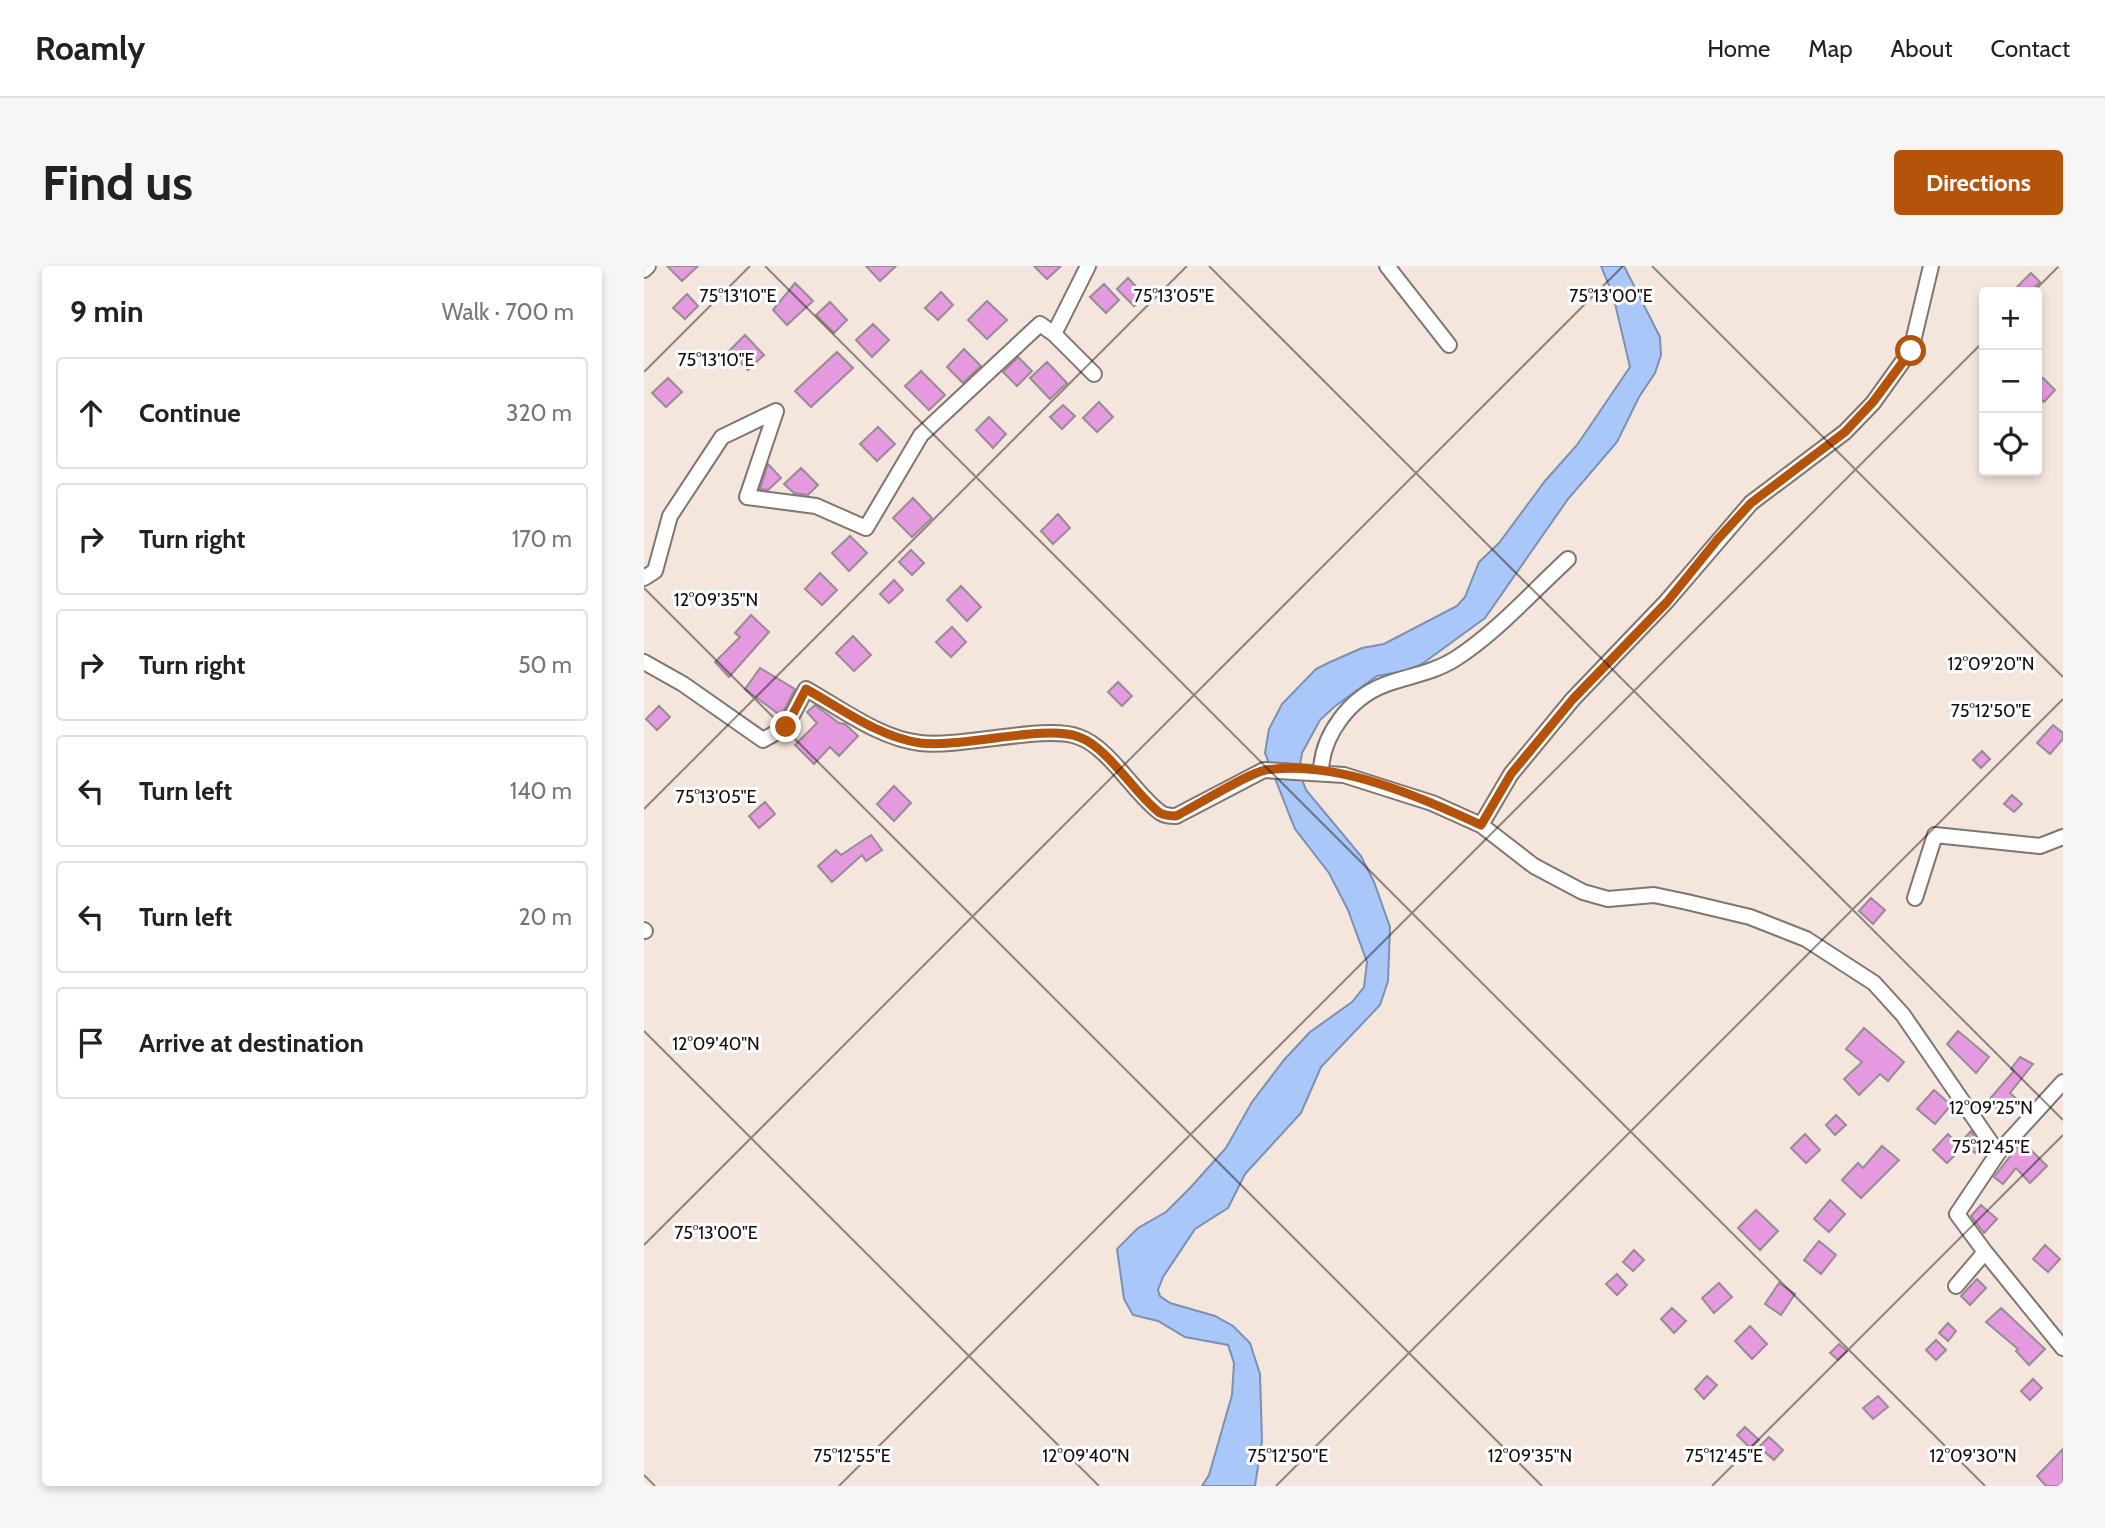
<!DOCTYPE html>
<html lang="en">
<head>
<meta charset="utf-8">
<style>
  body { margin:0; font-family:Cabin,sans-serif; background:#f6f6f6; color:#222 }
  .controls { position:absolute; right:21px; top:21px; display:grid; overflow:hidden; border-radius:7px; box-shadow:0 4px 10px #0003 }
  .controls button { width:63px; height:63px; display:grid; place-items:center; padding:0; border:0; border-bottom:2px solid #e0e0e0; background:#fff; color:#222; font:35px sans-serif }
  .stop { position:absolute; width:21px; height:21px; margin:-16px; border:5px solid #b45309; border-radius:50%; background:#fff }
  .stop.end { background:#b45309; border-color:#fff; box-shadow:0 2px 7px #0008 }
  .list { margin:0; padding:0; list-style:none }
  h2 { display:flex; justify-content:space-between; align-items:center; height:91px; margin:0; padding:0 28px; font-size:30px }
  h2 small { font-size:23px; font-weight:400; color:#767676 }
  .list li { display:grid; grid-template-columns:46px 1fr auto; gap:21px; align-items:center; box-sizing:border-box; height:112px; margin:0 14px 14px; padding:0 14px; border:2px solid #e0e0e0; border-radius:7px }
  .list b { display:block; font-size:26px; white-space:nowrap }
  .list em { font-size:23px; font-style:normal; color:#767676 }
  .icon { flex:none; width:38px; height:38px; fill:none; stroke:currentColor; stroke-width:2; stroke-linecap:round; stroke-linejoin:round }
  .map { position:relative; flex:none; width:1419px; height:1220px; overflow:hidden; border-radius:7px }
  header { display:flex; align-items:center; gap:42px; box-sizing:border-box; height:98px; padding:0 35px; background:#fff; border-bottom:2px solid #e0e0e0 }
  header strong { font-size:33px }
  nav { display:flex; gap:38px; margin-inline-start:auto; font-size:24px }
  .intro { display:flex; align-items:center; justify-content:space-between; box-sizing:border-box; height:168px; padding:0 42px }
  h1 { margin:0; font-size:49px }
  .button { padding:18px 32px; border-radius:7px; background:#b45309; color:#fff; font-size:24px; font-weight:700 }
  main { display:flex; gap:42px; padding:0 42px }
  aside { flex:1; background:#fff; border-radius:7px; box-shadow:0 4px 10px #0003 }
  .map>svg:first-child { display:block }
  .water { fill:#a9c7f8; stroke:#7c90b1; stroke-width:2 }
  .building { fill:#e599de; stroke:#978c96; stroke-width:2 }
  .lines { fill:none; stroke-linecap:round; stroke-linejoin:round }
  .street-casing { stroke:#81756d; stroke-width:18 }
  .street { stroke:#fff; stroke-width:14 }
  .route { stroke:#b45309; stroke-width:9 }
  .ticks { fill:none; stroke:#130e0b; stroke-width:2; stroke-opacity:0.45 }
  .ticks-label { font-size:18px; text-anchor:middle; fill:#130e0b; stroke:#fff; stroke-width:6; stroke-linejoin:round; paint-order:stroke }
</style>
</head>
<body>
<header>
<strong>Roamly</strong>
<nav><a>Home</a><a>Map</a><a>About</a><a>Contact</a></nav>
</header>
<div class="intro"><h1>Find us</h1><a class="button">Directions</a></div>
<main>
<aside>
<h2>9 min<small>Walk · 700 m</small></h2>
<ul class="list">
<li><svg class="icon" aria-label="ahead" viewBox="0 0 24 24"><path d="M12 20V5M6 11l6-6 6 6"/></svg><div><b>Continue</b></div><em>320 m</em></li>
<li><svg class="icon" aria-label="right" viewBox="0 0 24 24"><path d="M7 20v-9h11M14 6l5 5-5 5"/></svg><div><b>Turn right</b></div><em>170 m</em></li>
<li><svg class="icon" aria-label="right" viewBox="0 0 24 24"><path d="M7 20v-9h11M14 6l5 5-5 5"/></svg><div><b>Turn right</b></div><em>50 m</em></li>
<li><svg class="icon" aria-label="left" viewBox="0 0 24 24"><path d="M17 20v-9H6M10 6l-5 5 5 5"/></svg><div><b>Turn left</b></div><em>140 m</em></li>
<li><svg class="icon" aria-label="left" viewBox="0 0 24 24"><path d="M17 20v-9H6M10 6l-5 5 5 5"/></svg><div><b>Turn left</b></div><em>20 m</em></li>
<li><svg class="icon" aria-label="arrive" viewBox="0 0 24 24"><path d="M6 21V4h12l-3 4 3 4H6"/></svg><div><b>Arrive at destination</b></div></li>
</ul>
</aside>
<div class="map">
<svg width="1419" height="1220" viewBox="0 0 1419 1220">
  <rect width="100%" height="100%" fill="#f4e6dd"/>
  <!-- water -->
  <path class="water" d="M957,0H980L1016,71L1017,89L1011,107L995,131L973,176L924,233L841,352L778,398L766,404L733,410L690,441L676,454L658,487L655,505L662,524L717,590L730,616L746,661L744,715L736,739L677,801L657,847L601,908L584,942L551,963L519,1011L514,1024L516,1030L526,1037L571,1050L589,1060L606,1077L616,1108L618,1175L611,1220H558L565,1209L588,1129L590,1097L584,1079L541,1071L514,1055L489,1049L480,1033L473,983L494,962L522,946L546,922L582,882L608,836L640,794L666,766L708,736L720,721L723,696L704,644L685,607L651,563L621,487L625,463L638,438L672,403L684,397L718,382L740,378L813,340L821,331L835,296L855,277L901,215L933,179L986,101L969,29Z"/>
  <!-- building -->
  <path class="building" d="M23,0H54L38,15Z
    M222,0H252L236,15Z
    M390,0H417L403,13Z
    M1387,7L1396,16L1386,26H1368Z
    M484,12L501,30L490,40L473,23Z
    M151,17L169,35L143,59L129,44Z
    M460,18L475,34L462,47L446,31Z
    M297,26L309,39L294,54L281,42Z
    M43,28L54,40L41,53L29,42Z
    M343,35L363,54L343,73L324,54Z
    M186,36L203,54L190,67L172,49Z
    M229,58L245,74L228,91L212,74Z
    M101,69L120,89L104,104L85,85Z
    M320,83L337,100L319,117L303,101Z
    M193,86L209,102L167,141L151,125Z
    M374,91L388,105L373,120L359,106Z
    M403,96L423,117L406,133L386,112Z
    M277,105L301,129L285,144L261,120Z
    M24,112L38,126L22,141L8,127Z
    M1399,112L1411,124L1400,136L1393,129V118Z
    M455,136L469,151L453,166L439,152Z
    M419,139L431,150L418,163L406,151Z
    M345,151L362,168L349,182L332,164Z
    M234,161L251,178L233,195L216,178Z
    M124,198L137,212L124,224L116,223Z
    M157,202L174,219L164,229L150,227L140,218Z
    M269,232L288,252L268,271L249,252Z
    M414,248L426,262L409,278L397,265Z
    M206,270L223,287L205,305L188,287Z
    M267,284L280,297L268,309L255,296Z
    M176,307L193,324L178,339L161,323Z
    M250,314L259,324L245,337L236,328Z
    M317,320L337,341L323,355L303,334Z
    M107,349L125,366L85,411L71,396L96,371L91,367Z
    M308,361L322,376L307,391L292,376Z
    M209,370L227,389L210,405L192,387Z
    M116,402L151,423L137,450L101,423Z
    M474,416L488,430L478,440L464,426Z
    M171,439L195,457L201,458L214,470L195,490L186,481L170,498L151,479L173,457L163,446Z
    M15,440L26,451L13,464L2,453Z
    M1409,459L1419,467V473L1406,488L1393,477Z
    M1338,485L1346,493L1337,502L1329,494Z
    M250,520L267,537L250,555L233,538Z
    M1368,529L1378,538L1370,546L1360,538Z
    M121,536L131,548L115,562L105,550Z
    M227,569L238,584L222,595L218,589L188,616L174,600L192,584L197,589Z
    M1227,632L1241,644L1229,658L1215,645Z
    M1220,762L1260,796L1244,815L1236,808L1215,829L1200,813L1218,796L1202,783Z
    M1314,765L1345,791L1332,807L1303,778Z
    M1376,791L1389,798L1366,827L1375,835L1362,850L1344,835L1370,805L1367,803Z
    M1290,824L1307,839L1291,858L1273,843Z
    M1192,849L1202,859L1191,869L1182,859Z
    M1327,865L1337,880L1331,887L1318,875Z
    M1161,868L1176,884L1162,897L1147,882Z
    M1304,868L1318,882L1303,897L1289,884Z
    M1378,875L1403,900L1386,917L1372,902L1359,918L1350,911Z
    M1238,880L1255,894L1217,932L1198,914L1214,897L1219,902Z
    M1186,934L1201,948L1185,966L1170,953Z
    M1337,939L1353,953L1340,967L1327,950Z
    M1112,944L1134,965L1116,984L1094,962Z
    M1175,975L1192,989L1177,1008L1160,994Z
    M1401,979L1416,993L1404,1006L1389,993Z
    M990,984L1000,994L989,1005L979,996Z
    M973,1008L983,1019L973,1029L962,1018Z
    M1333,1013L1342,1022L1326,1039L1317,1030Z
    M1075,1017L1088,1031L1070,1047L1058,1032Z
    M1135,1017L1151,1028L1137,1049L1121,1038Z
    M1028,1042L1042,1055L1030,1067L1017,1053Z
    M1357,1042L1401,1083L1385,1099L1372,1085L1374,1083L1342,1056Z
    M1304,1057L1312,1065L1304,1075L1295,1067Z
    M1106,1060L1123,1078L1108,1093L1091,1075Z
    M1292,1074L1302,1084L1292,1094L1282,1084Z
    M1195,1078L1203,1085L1194,1094L1186,1087Z
    M1063,1110L1073,1119L1060,1133L1051,1123Z
    M1389,1113L1398,1122L1386,1134L1377,1125Z
    M1234,1130L1244,1141L1229,1153L1219,1142Z
    M1101,1161L1115,1174L1106,1182L1093,1169Z
    M1125,1171L1139,1184L1130,1194L1115,1181Z
    M1419,1183V1220H1402L1393,1210Z"/>
  <g class="lines">
    <defs>
      <path id="street" d="M444,0L410,68L450,108
        M743,0L805,79
        M0,4L4,0
        M0,312L11,305L26,250L78,171L132,145L103,231L172,240L222,262L277,169L396,58L410,68
        M0,396L39,418L119,474L142,461L162,423C198,443 235,472 276,477C319,482 402,458 435,471C465,481 493,531 517,547C520,549 527,550 532,550L620,504L700,509L788,537L837,559L890,600L939,626L964,633L1010,629L1043,636L1106,651L1162,673L1230,717L1259,749L1354,887
        M677,505C678,469 706,432 740,419C764,410 789,407 811,393C852,367 888,326 924,293
        M837,559L867,508L929,433L1022,336L1107,237L1201,166L1229,137L1267,84L1287,0
        M1271,632L1291,569L1396,580L1419,571
        M0,664L1,665
        M1341,986L1419,1082
        M1312,1020L1341,986L1313,948L1354,887L1419,816"/>
    </defs>
    <!-- street casing -->
    <use href="#street" class="street-casing"/>
    <!-- street -->
    <use href="#street" class="street"/>
  </g>
  <g class="lines">
    <!-- route -->
    <path class="route" d="M142,461L162,423C198,443 235,471 276,477C319,482 401,458 435,471C464,481 493,531 516,547C520,549 527,550 532,550C550,541 606,506 622,504C694,494 773,530 837,559L867,508L929,433L1023,336L1073,274L1107,237L1201,166L1229,136L1267,85"/>
  </g>
  <!-- ticks -->
  <path class="ticks" d="M121,0L1341,1220M565,0L1419,854M1008,0L1419,411M1389,26L1415,0M0,106L106,0M0,322L898,1220M0,543L543,0M0,765L455,1220M0,979L979,0M0,1209L11,1220M195,1220L1340,75M632,1220L1419,433M1068,1220L1419,869"/>
  <g class="ticks-label">
    <text x="94" y="36">75°13'10"E</text>
    <text x="530" y="36">75°13'05"E</text>
    <text x="967" y="36">75°13'00"E</text>
    <text x="72" y="100">75°13'10"E</text>
    <text x="72" y="340">12°09'35"N</text>
    <text x="1347" y="404">12°09'20"N</text>
    <text x="1347" y="451">75°12'50"E</text>
    <text x="72" y="537">75°13'05"E</text>
    <text x="72" y="784">12°09'40"N</text>
    <text x="1347" y="848">12°09'25"N</text>
    <text x="1347" y="887">75°12'45"E</text>
    <text x="72" y="973">75°13'00"E</text>
    <text x="208" y="1196">75°12'55"E</text>
    <text x="644" y="1196">75°12'50"E</text>
    <text x="1080" y="1196">75°12'45"E</text>
    <text x="442" y="1196">12°09'40"N</text>
    <text x="886" y="1196">12°09'35"N</text>
    <text x="1329" y="1196">12°09'30"N</text>
  </g>
</svg>
<div class="controls">
<button>+</button>
<button>−</button>
<button><svg class="icon" aria-label="locate" viewBox="0 0 24 24"><circle cx="12" cy="12" r="6"/><path d="M12 2v4M12 18v4M2 12h4M18 12h4"/></svg></button>
</div>
<div class="stop" style="left:1267px;top:85px"></div>
<div class="stop end" style="left:142px;top:461px"></div>
</div>
</main>
</body>
</html>
